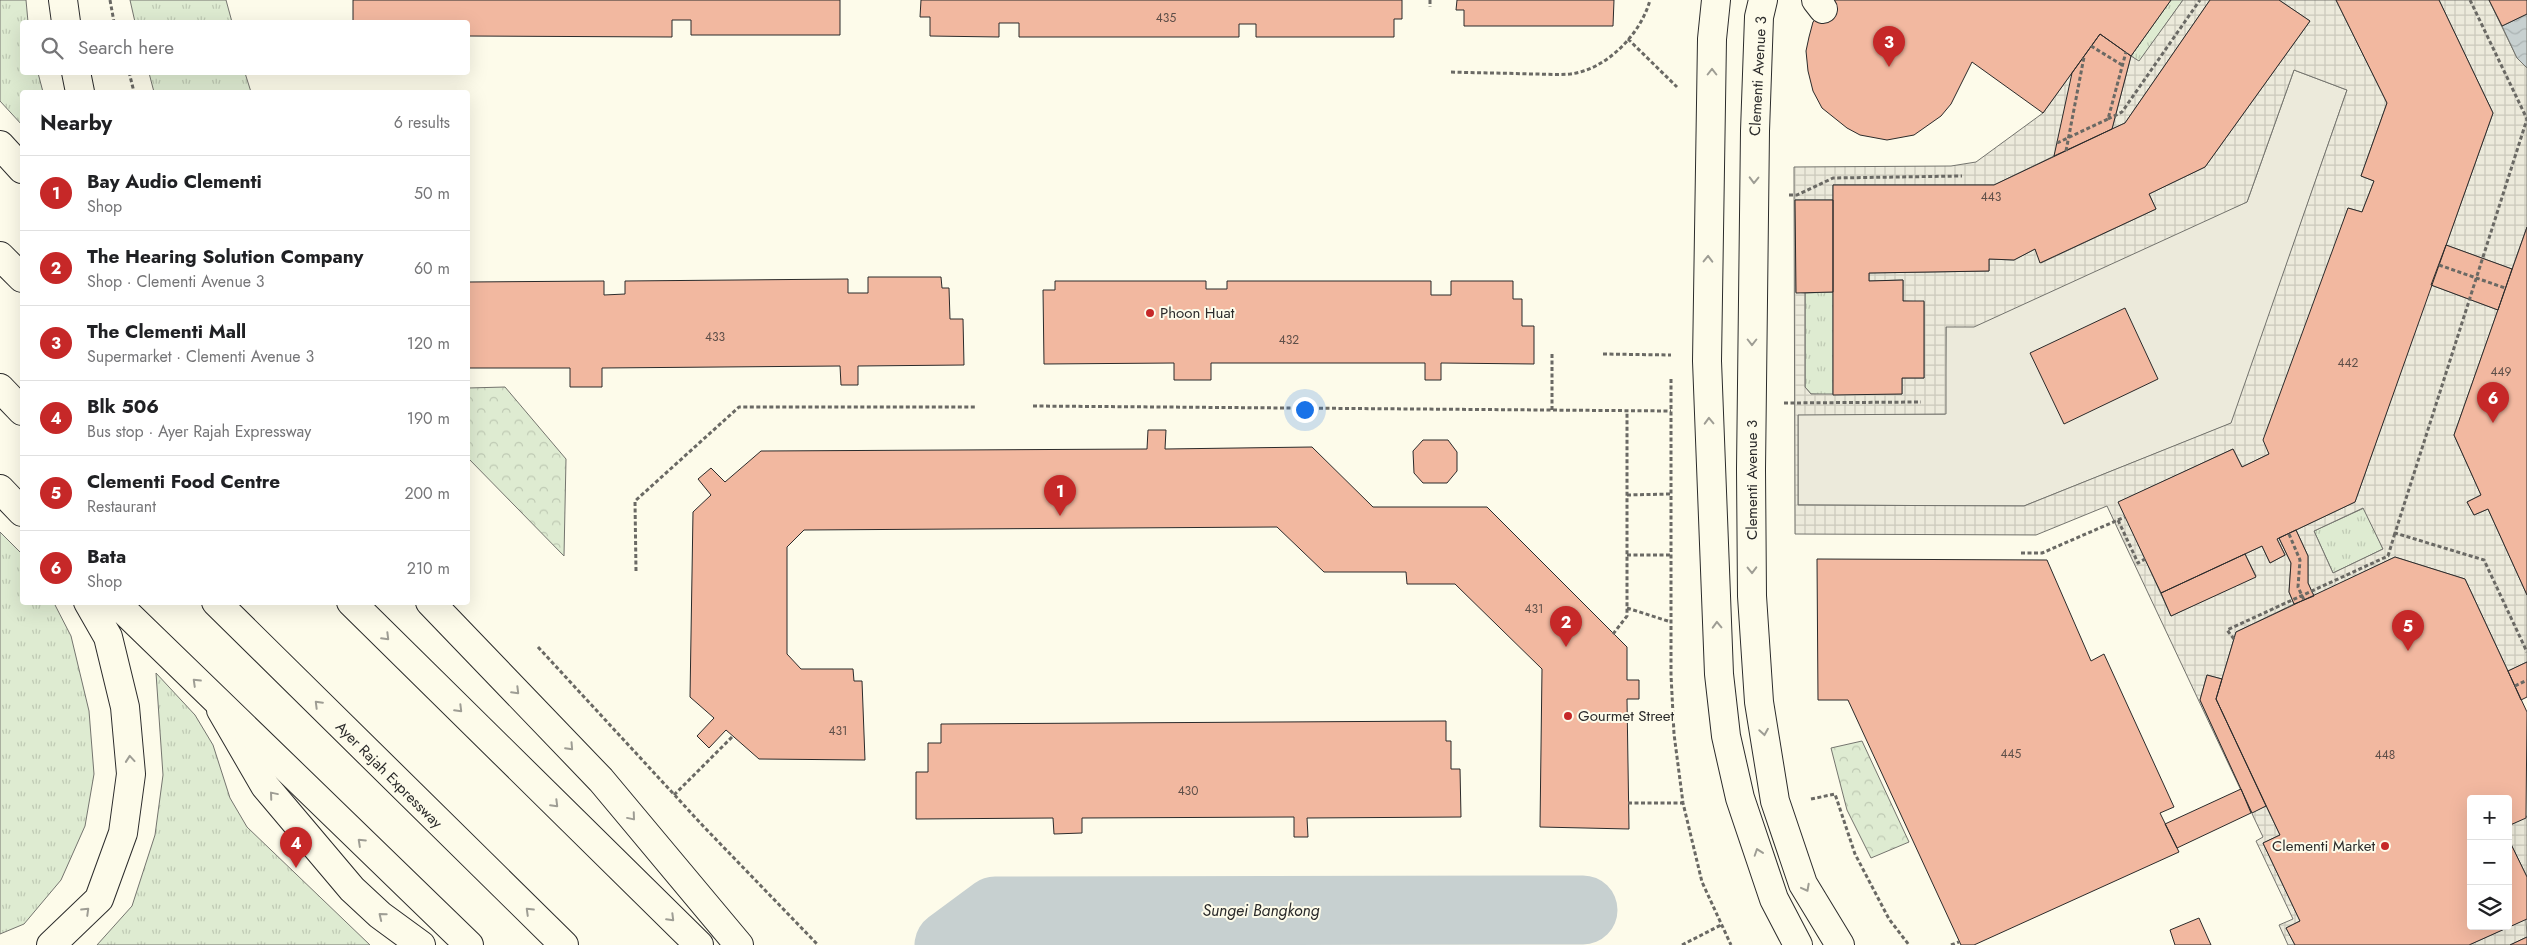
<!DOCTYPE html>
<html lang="en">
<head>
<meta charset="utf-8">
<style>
  body { margin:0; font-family:Jost,sans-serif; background:#f2f2f2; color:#202124 }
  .controls { position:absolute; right:15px; bottom:15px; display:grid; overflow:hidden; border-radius:5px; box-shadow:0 5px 20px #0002 }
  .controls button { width:45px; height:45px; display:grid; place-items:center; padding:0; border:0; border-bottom:1px solid #e0e0e0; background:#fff; color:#202124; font:25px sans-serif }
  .you { position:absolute; left:1304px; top:409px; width:18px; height:18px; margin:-12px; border:4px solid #fff; border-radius:50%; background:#1a73e8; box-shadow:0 0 0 8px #1a73e833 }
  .badge { display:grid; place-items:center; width:32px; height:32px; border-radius:50%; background:#c62828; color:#fff; font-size:16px; font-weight:700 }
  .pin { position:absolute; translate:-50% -41px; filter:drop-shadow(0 1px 2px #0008) }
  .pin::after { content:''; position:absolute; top:26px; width:18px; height:15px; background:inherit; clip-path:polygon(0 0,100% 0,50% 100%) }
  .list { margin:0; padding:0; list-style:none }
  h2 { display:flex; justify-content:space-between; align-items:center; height:65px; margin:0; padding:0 20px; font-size:21px }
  h2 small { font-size:16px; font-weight:400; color:#757577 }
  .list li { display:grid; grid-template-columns:32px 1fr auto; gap:15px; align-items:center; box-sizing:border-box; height:75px; padding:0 20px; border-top:1px solid #e0e0e0 }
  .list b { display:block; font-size:19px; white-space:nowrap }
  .list p { margin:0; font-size:16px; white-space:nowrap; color:#757577 }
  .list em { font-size:16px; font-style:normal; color:#757577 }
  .icon { flex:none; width:28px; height:28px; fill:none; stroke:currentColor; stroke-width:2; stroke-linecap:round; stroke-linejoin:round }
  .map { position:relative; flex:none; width:2527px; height:945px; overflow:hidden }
  .search { position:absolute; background:#fff; box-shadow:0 5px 20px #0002; left:20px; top:20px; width:450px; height:55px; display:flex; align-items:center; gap:12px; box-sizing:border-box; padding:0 18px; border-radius:5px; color:#757577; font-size:19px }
  .panel { position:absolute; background:#fff; box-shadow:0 5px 20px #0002; left:20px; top:90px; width:450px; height:515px; border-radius:5px }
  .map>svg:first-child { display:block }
  .grass { fill:url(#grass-tufts); stroke:#74746e }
  .forest { fill:url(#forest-crowns); stroke:#74746e }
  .parking { fill:#eceadb; stroke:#74746e }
  .plaza { fill:url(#plaza-grid); stroke:#74746e; fill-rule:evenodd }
  .water { fill:url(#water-waves); stroke:#74746e }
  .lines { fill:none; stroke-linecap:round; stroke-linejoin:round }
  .river { stroke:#c7d0d0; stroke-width:69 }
  .building { fill:#f2b8a0; stroke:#2b2b2b }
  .minor-casing { stroke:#2b2b2b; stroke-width:30 }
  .highway-casing { stroke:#2b2b2b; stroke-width:30 }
  .path { stroke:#6a6964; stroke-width:3; stroke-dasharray:4 2.5; stroke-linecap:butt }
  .minor { stroke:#fdfbea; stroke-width:28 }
  .highway { stroke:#fdfbea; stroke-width:28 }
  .oneway { stroke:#9e9d94 }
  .poi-dot { fill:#c62828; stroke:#fdfbea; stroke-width:2 }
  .labels { text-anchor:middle; stroke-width:4; stroke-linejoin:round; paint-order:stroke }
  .number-label { font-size:12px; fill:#5d4e48 }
  .street-label { font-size:15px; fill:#2b2b2b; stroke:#fdfbea }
  .poi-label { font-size:15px; fill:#2b2b2b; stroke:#fdfbea; text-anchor:start }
  .water-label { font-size:16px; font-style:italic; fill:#2b2b2b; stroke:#fdfbea }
</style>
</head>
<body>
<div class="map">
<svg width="2527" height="945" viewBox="0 0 2527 945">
  <defs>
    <pattern id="grass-tufts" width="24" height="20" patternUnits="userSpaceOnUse" patternTransform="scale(1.25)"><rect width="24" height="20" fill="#deebd1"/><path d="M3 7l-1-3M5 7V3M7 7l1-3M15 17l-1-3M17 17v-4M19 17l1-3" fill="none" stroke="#bfcab4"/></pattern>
    <pattern id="forest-crowns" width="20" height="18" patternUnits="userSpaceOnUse" patternTransform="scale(1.25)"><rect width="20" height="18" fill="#deebd1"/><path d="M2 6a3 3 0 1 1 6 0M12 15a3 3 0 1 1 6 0" fill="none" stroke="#bfcab4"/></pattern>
    <pattern id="plaza-grid" width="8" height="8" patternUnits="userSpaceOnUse" patternTransform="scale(1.25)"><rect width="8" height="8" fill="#eceadb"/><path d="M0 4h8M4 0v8" fill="none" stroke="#cbc9bc"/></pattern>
    <pattern id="water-waves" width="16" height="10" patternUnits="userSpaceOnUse" patternTransform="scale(1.25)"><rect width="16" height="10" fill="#c7d0d0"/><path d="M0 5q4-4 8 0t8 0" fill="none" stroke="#abb3b3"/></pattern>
  </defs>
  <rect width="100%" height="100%" fill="#fdfbea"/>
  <!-- grass -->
  <path class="grass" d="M0,0H26L28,22H22V72L38,73L43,92H22V125L0,101Z
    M130,0H226L232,22H135Z
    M2171,0H2183L2139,62L2131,56Z
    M149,73H245L251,92H154Z
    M1833,292V395L1811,394L1805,387V293Z
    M2364,508L2383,549L2333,573L2314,531Z
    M0,532L22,554V602L54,603L71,636L89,711L94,774L85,826L61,880L24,924L0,934Z
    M156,673L195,715L213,745L230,798L247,827L370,945H97L132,906L155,835L163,775Z"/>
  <!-- forest -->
  <path class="forest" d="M505,387L566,459L564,556L468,458V388Z
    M1862,741L1909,842L1871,858L1847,810L1831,748Z"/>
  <!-- parking -->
  <path class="parking" d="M2294,70L2347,90L2232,423L2024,506L1798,505V414H1945L1946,327L2247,202Z"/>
  <!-- plaza -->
  <path class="plaza" d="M2170,0L2131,56L2139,61L2183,0H2210L2125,123L2112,129L2131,56Z
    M2279,0H2336L2387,103L2361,176L2374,181L2362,212L2348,208L2269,454L2242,467L2233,449L2119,502L2171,616L2256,576L2245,554L2262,546L2270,563L2285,555L2277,539L2279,538L2291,563L2289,592L2294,604L2236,632L2222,679L2207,675L2200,700L2252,812L2266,806L2280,835L2263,843L2300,921L2286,928L2295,945H2288L2279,925L2293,919L2256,841L2263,837L2107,506L2036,535L1795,534L1794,167L1951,166L1976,162L2043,113L2100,34L2054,156L1994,185H1833V200H1795L1796,292L1805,293V387L1811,394H1902V378H1924V302L1903,301V280L1869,281V273L1989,271V259L2014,260L2035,249L2041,263L2156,209L2149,194L2205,167L2310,21ZM2294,70L2347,90L2231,423L2024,506L1798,505V415L1946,414V327H1974L2247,202Z
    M2439,0H2489L2517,58L2527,68V227L2512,269L2446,245L2493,113Z
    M2431,285L2498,310L2454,435L2481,495L2467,502L2474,515L2488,509L2527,595V662L2508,671L2465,579L2395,557L2314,596L2308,583V556L2296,530L2355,502ZM2363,508L2383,549L2333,573L2314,531Z
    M2527,816V877L2508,838V826Z
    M2526,919L2527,937L2510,945H2469Z"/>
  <!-- water -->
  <path class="water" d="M2527,14V68L2517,58L2502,26Z"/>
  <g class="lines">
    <!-- river -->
    <path class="river" d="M949,945L995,911L1583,910"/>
  </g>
  <!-- building -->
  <path class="building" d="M353,0H840V35H691V20H672V37L468,36V22H353Z
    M921,0H1402V19H1394V37H1256V24H1239V37H1019V23H999V37L930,36V17H920Z
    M1457,0H1614L1613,26H1464V10H1456Z
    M1832,0H2171L2131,56L2100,34L2043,113L1972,62L1951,104L1941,116L1914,135L1887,140L1860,135L1847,128L1822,108L1813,91L1808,71L1806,51L1809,37L1813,22Z
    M2210,0H2279L2310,21L2205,167L2149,194L2156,209L2040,263L2035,249L2014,260L1989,259V271L1869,273V281L1903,280V301H1924V378H1902V394L1833,395V185H1994L2112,129L2125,123Z
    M2336,0H2439L2493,113L2355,502L2277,539L2285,555L2270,563L2262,546L2161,593L2118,502L2233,449L2242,467L2269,454L2263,440L2348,208L2362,212L2374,181L2361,176L2387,103Z
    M2489,0H2527V14L2502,26Z
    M2100,34L2131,56L2112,129L2054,156L2072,73Z
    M1795,200H1833V292L1796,293Z
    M2527,227V595L2488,509L2474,515L2467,502L2481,495L2454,435Z
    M2446,245L2512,269L2498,310L2431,285Z
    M868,277H941L942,288H949L950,319H963L964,365L858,366V385H841L840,366L602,368V387H570V368H468V282L604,281V295L625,294V281L848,279V293H868Z
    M1055,281H1206V289H1227V281H1431V295H1451V281H1513V299H1522V326H1534V364L1441,363V380H1425V363H1211V380H1174V363L1044,364L1043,290H1055Z
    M2125,308L2158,379L2064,424L2030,353Z
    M1148,430H1166L1165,449L1312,447L1373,507H1487L1627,647V680H1639V699H1627L1629,829L1540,827L1542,669L1455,584H1407L1406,572H1324L1277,527L804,530L787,547V654L801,669H853L854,681H862L865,760L759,759L726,730L709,748L697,736L714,718L690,697L693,512L711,495L698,479L711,468L725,482L761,451L1147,449Z
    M1423,440H1448L1457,452V471L1447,483H1423L1414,473L1413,451Z
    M2296,530L2308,556V583L2314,596L2294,604L2289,592L2291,563L2279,538Z
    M2245,554L2256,577L2171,616L2161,593Z
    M2395,557L2465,579L2527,712L2526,818L2508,826V799H2471V926H2508V838L2527,877V919L2469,945H2295L2286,928L2300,921L2263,843L2280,835L2216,699L2236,632Z
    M1817,559L2047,560L2091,661L2104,654L2174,807L2160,813L2179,852L1974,945H1961L1848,700H1818Z
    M2527,662V697L2521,700L2508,671Z
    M2207,675L2222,679L2216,699L2266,806L2252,813L2200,700Z
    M1446,721V741H1451V769H1460L1461,817L1307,818L1308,837H1294V817L1082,818V833L1054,834L1053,818L916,819V772H928V743H941V724Z
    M2241,789L2251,813L2177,848L2165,824Z
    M2199,918L2211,945H2175L2170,930Z
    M2527,937V945H2510Z"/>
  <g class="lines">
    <defs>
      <path id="minor" d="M1716,0L1712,39L1707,361L1719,674L1726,736L1740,798L1774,899L1798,945
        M1763,0L1759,17L1755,131L1751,469L1752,596L1759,702L1775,801L1803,884L1840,945
        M1816,0L1823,9
        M221,710L265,786L352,889L380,915L421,945"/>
      <path id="highway" d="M63,0L66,22
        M76,72L80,92
        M0,145L22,169
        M0,256L22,278
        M0,388L22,411
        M0,489L22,512
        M115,602L469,945
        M216,602L564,945
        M351,602L699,945
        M430,602L601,780L739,945
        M51,945L99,899L123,833L131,774L125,707L108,637L88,602"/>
    </defs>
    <!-- minor casing -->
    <use href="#minor" class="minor-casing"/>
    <!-- highway casing -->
    <use href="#highway" class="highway-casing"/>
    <!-- path -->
    <path class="path" d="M110,0L114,22
      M1430,0V7
      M2470,0L2527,119L2395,533L2484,560L2527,652
      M1628,39L1677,87
      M2091,46L2122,65
      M129,72L134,92
      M1451,72C1478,73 1504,73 1531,74C1544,74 1557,75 1570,74C1606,70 1641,34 1650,0
      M2108,119L2122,112L2200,0
      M2057,143L2108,119L2126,52
      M2066,151L2084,57
      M1789,195H1797L1833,178L1962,176
      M2439,265L2505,288
      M1552,354V411
      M1603,354L1671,355
      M1671,379V675L1674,734L1683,803L1702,882L1731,945
      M1784,403L1921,402
      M1033,406L1671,411
      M1627,495L1671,494
      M2118,520L2125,517
      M2289,534L2300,560L2298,587L2304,600
      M2021,553H2042L2118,520L2138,563L2145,559
      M1627,555H1671
      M636,571L635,501L739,407H975
      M1627,608L1671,622
      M1613,634L1627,616V411
      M2234,639L2227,630L2388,556L2395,533
      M538,647L705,828L818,945
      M2515,686L2527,680
      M674,795L733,736
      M1811,799L1835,794L1855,854L1889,919L1909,945
      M1628,803H1683
      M1682,945L1721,925
      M1951,945L1959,942"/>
    <!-- minor -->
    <use href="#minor" class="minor"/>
    <!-- highway -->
    <use href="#highway" class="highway"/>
  </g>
  <!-- one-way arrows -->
  <defs><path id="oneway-chevron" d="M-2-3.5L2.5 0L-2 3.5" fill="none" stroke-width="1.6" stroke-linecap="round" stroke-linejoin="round" transform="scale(1.25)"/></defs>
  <g class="oneway">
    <use href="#oneway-chevron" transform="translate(1712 72) rotate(-90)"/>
    <use href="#oneway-chevron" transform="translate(1754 180) rotate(91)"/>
    <use href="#oneway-chevron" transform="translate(1708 259) rotate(-89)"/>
    <use href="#oneway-chevron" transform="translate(1752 342) rotate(90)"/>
    <use href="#oneway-chevron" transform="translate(1709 421) rotate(-92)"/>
    <use href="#oneway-chevron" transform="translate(1752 570) rotate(89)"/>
    <use href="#oneway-chevron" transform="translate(1717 625) rotate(-92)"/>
    <use href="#oneway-chevron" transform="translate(386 637) rotate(45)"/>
    <use href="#oneway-chevron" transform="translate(196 682) rotate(-136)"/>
    <use href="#oneway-chevron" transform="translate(516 691) rotate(45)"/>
    <use href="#oneway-chevron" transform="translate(318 704) rotate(-135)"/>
    <use href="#oneway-chevron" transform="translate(459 709) rotate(45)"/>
    <use href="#oneway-chevron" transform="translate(1764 732) rotate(81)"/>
    <use href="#oneway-chevron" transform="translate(570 747) rotate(47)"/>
    <use href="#oneway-chevron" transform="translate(130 759) rotate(-95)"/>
    <use href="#oneway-chevron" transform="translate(273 795) rotate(-130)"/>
    <use href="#oneway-chevron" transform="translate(555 804) rotate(45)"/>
    <use href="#oneway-chevron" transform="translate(632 817) rotate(50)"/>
    <use href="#oneway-chevron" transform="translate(361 842) rotate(-137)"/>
    <use href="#oneway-chevron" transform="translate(1758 852) rotate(-109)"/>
    <use href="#oneway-chevron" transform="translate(1806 888) rotate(62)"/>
    <use href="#oneway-chevron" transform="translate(86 911) rotate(-44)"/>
    <use href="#oneway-chevron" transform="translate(529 911) rotate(-136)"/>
    <use href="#oneway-chevron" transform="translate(382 916) rotate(-141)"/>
    <use href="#oneway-chevron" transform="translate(671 918) rotate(45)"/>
  </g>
  <!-- markers -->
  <g class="poi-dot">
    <circle cx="1150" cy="313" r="5"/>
    <circle cx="1568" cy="716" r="5"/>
    <circle cx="2385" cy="846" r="5"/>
  </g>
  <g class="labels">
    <!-- number labels -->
    <g class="number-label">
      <text x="1166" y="22">435</text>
      <text x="1991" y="201">443</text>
      <text x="715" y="341">433</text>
      <text x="1289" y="344">432</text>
      <text x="2348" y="367">442</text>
      <text x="2501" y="376">449</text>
      <text x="1534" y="613">431</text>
      <text x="838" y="735">431</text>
      <text x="2011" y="758">445</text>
      <text x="2385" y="759">448</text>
      <text x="1188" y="795">430</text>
    </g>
    <!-- street labels -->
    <g class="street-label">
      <text transform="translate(1758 76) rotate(-87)" y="5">Clementi Avenue 3</text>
      <text transform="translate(1752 480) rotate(-90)" y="5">Clementi Avenue 3</text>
      <text transform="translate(389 775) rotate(45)" y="5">Ayer Rajah Expressway</text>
    </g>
    <!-- poi labels -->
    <g class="poi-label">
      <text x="1160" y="318">Phoon Huat</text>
      <text x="1578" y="721">Gourmet Street</text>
      <text x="2375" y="851" text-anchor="end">Clementi Market</text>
    </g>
    <!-- water labels -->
    <g class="water-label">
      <text x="1261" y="916">Sungei Bangkong</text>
    </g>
  </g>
</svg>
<div class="controls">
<button>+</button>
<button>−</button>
<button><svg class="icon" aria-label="layers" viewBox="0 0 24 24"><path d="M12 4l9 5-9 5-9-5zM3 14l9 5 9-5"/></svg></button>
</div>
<div class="you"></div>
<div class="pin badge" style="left:1060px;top:516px">1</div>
<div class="pin badge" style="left:1566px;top:647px">2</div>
<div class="pin badge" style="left:1889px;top:67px">3</div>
<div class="pin badge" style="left:296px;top:868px">4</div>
<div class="pin badge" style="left:2408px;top:651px">5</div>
<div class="pin badge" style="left:2493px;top:423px">6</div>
<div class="search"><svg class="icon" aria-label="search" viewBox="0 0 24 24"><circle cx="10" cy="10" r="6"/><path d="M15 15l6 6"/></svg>Search here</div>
<section class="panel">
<h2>Nearby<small>6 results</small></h2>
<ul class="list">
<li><span class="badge">1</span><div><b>Bay Audio Clementi</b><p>Shop</p></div><em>50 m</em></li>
<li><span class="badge">2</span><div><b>The Hearing Solution Company</b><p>Shop · Clementi Avenue 3</p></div><em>60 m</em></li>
<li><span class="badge">3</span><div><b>The Clementi Mall</b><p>Supermarket · Clementi Avenue 3</p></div><em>120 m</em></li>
<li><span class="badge">4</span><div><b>Blk 506</b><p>Bus stop · Ayer Rajah Expressway</p></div><em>190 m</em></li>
<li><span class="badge">5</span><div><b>Clementi Food Centre</b><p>Restaurant</p></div><em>200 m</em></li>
<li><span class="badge">6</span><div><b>Bata</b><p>Shop</p></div><em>210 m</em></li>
</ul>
</section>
</div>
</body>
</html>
